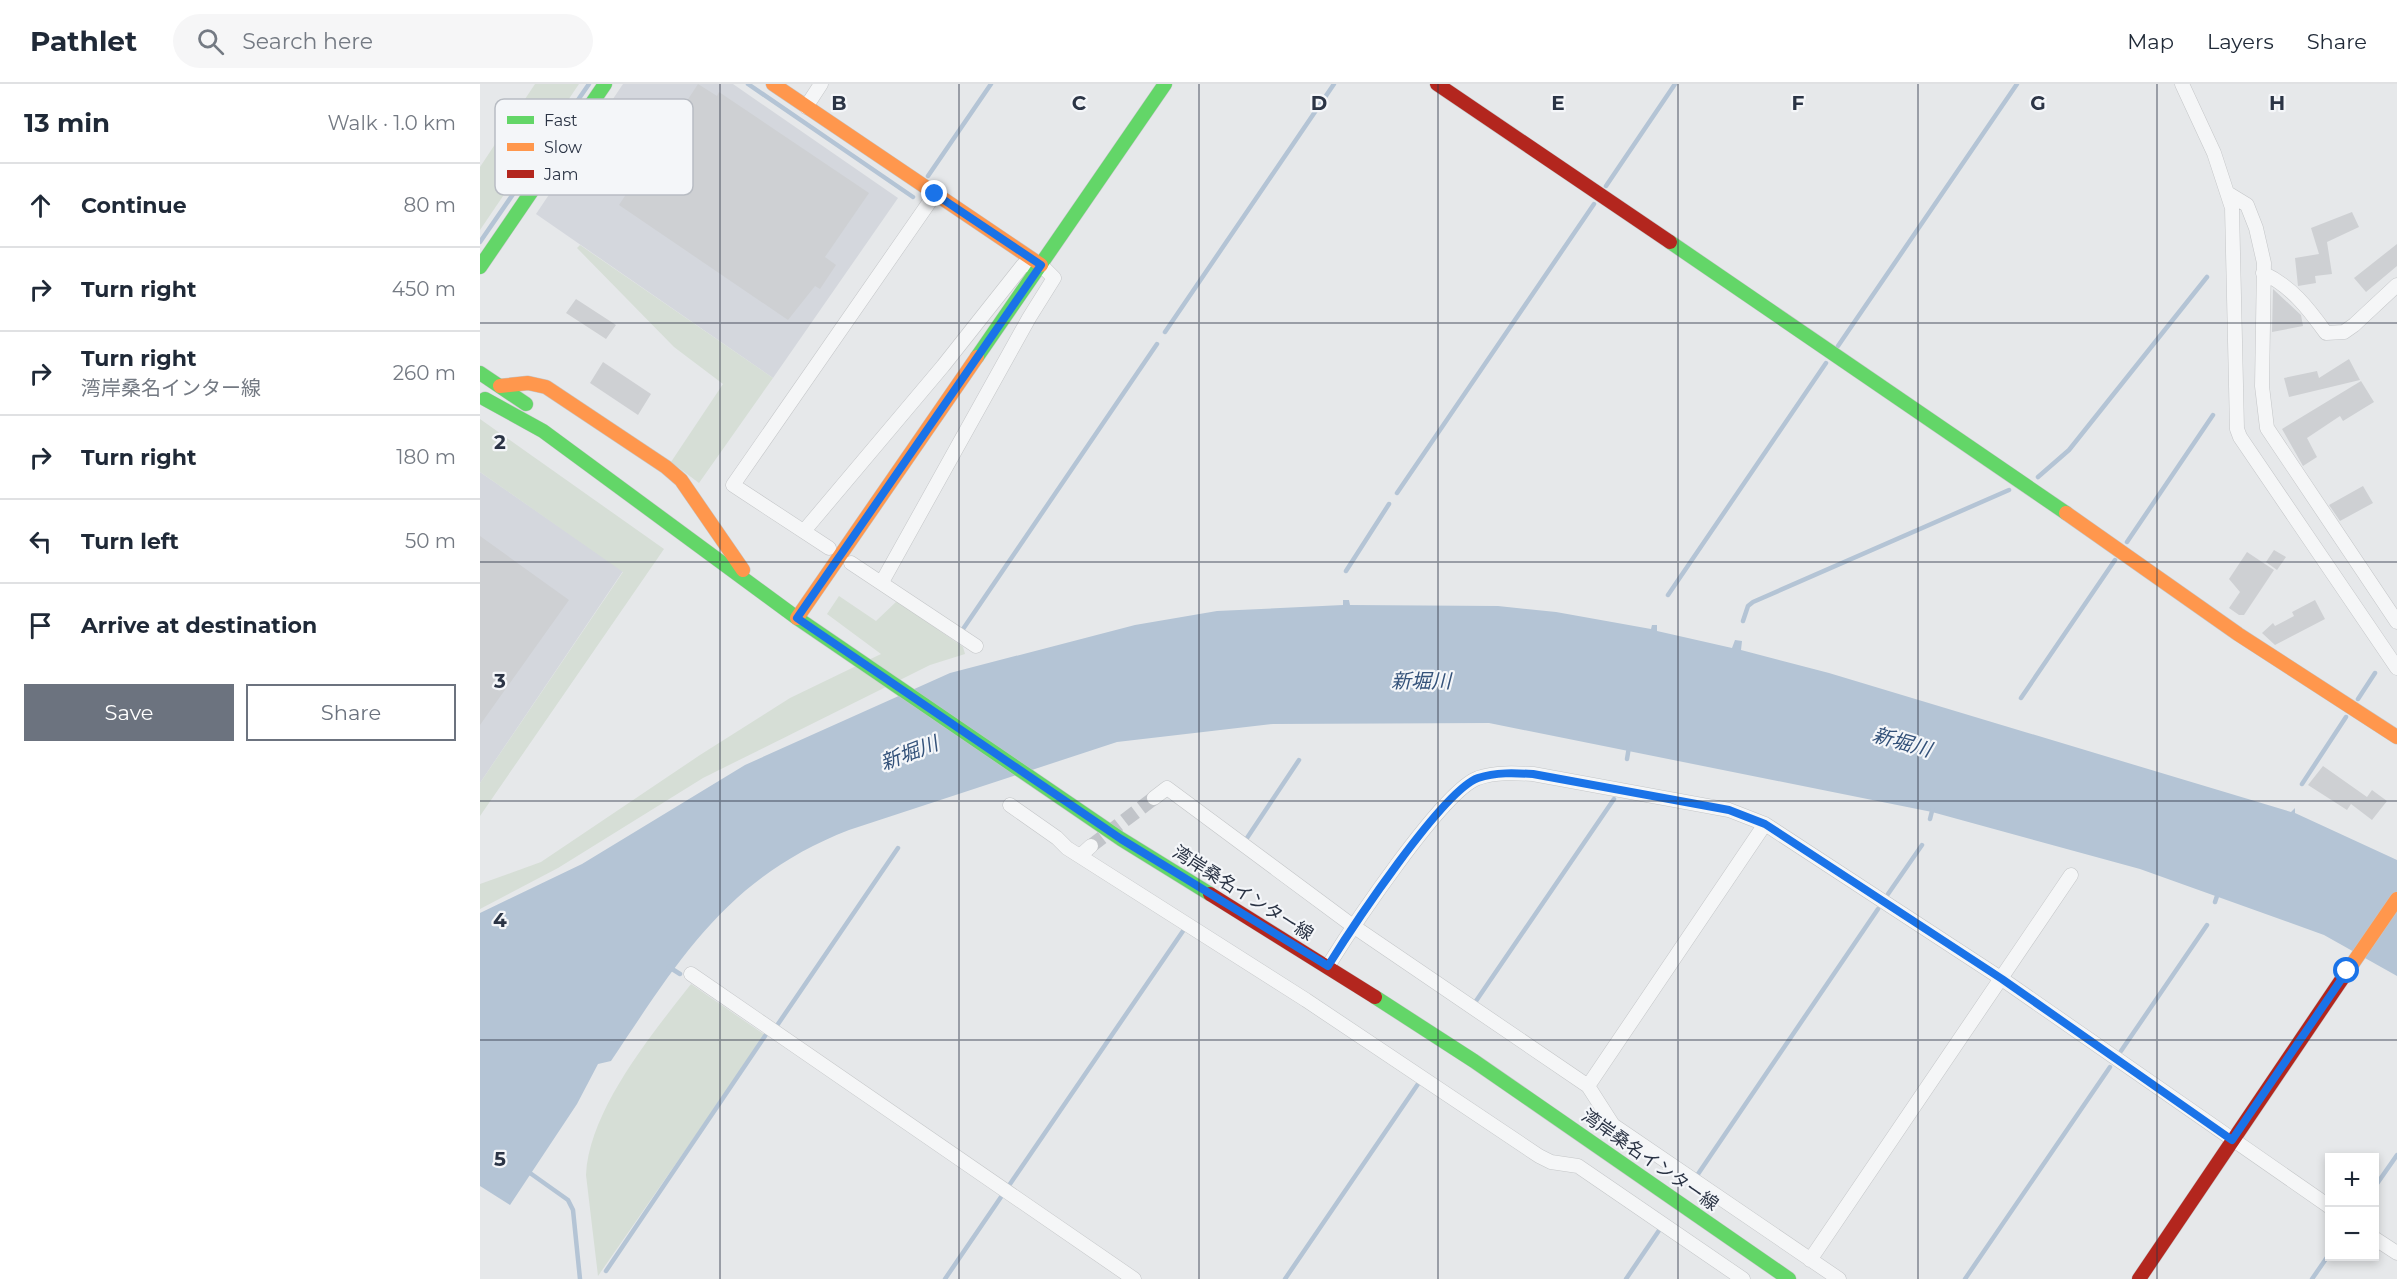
<!DOCTYPE html>
<html lang="en">
<head>
<meta charset="utf-8">
<style>
  body { margin:0; font-family:Montserrat,"Noto Sans JP",sans-serif; background:#f6f6f7; color:#1f2937 }
  .controls { position:absolute; right:18px; bottom:18px; display:grid; overflow:hidden; border-radius:0px; box-shadow:0 3px 9px #0003 }
  .controls button { width:54px; height:54px; display:grid; place-items:center; padding:0; border:0; border-bottom:2px solid #e0e1e3; background:#fff; color:#1f2937; font:30px sans-serif }
  .stop { position:absolute; width:18px; height:18px; margin:-14px; border:4px solid #1a73e8; border-radius:50%; background:#fff }
  .stop.end { background:#1a73e8; border-color:#fff; box-shadow:0 2px 6px #0008 }
  .list { margin:0; padding:0; list-style:none }
  h2 { display:flex; justify-content:space-between; align-items:center; height:78px; margin:0; padding:0 24px; font-size:26px }
  h2 small { font-size:20px; font-weight:400; color:#747a83 }
  .list li { display:grid; grid-template-columns:39px 1fr auto; gap:18px; align-items:center; box-sizing:border-box; height:84px; padding:0 24px; border-top:2px solid #e0e1e3 }
  .list b { display:block; font-size:22px; white-space:nowrap }
  .list p { margin:0; font-size:20px; white-space:nowrap; color:#747a83 }
  .list em { font-size:20px; font-style:normal; color:#747a83 }
  .actions { display:flex; gap:12px; padding:18px 24px }
  .actions a { flex:1; padding:14px 0; border:2px solid #6c737f; border-radius:0px; text-align:center; font-size:21px; color:#6c737f }
  .actions .main { background:#6c737f; color:#fff }
  .icon { flex:none; width:33px; height:33px; fill:none; stroke:currentColor; stroke-width:2; stroke-linecap:round; stroke-linejoin:round }
  .map { position:relative; flex:none; width:1917px; height:1195px; overflow:hidden }
  header { display:flex; align-items:center; gap:36px; box-sizing:border-box; height:84px; padding:0 30px; background:#fff; border-bottom:2px solid #e0e1e3 }
  header strong { font-size:28px }
  nav { display:flex; gap:33px; margin-inline-start:auto; font-size:21px }
  .search { width:420px; height:54px; background:#f6f6f7; display:flex; align-items:center; gap:15px; box-sizing:border-box; padding:0 21px; border-radius:33px; color:#747a83; font-size:22px }
  main { display:flex }
  aside { flex:1; background:#fff }
  .map>svg:first-child { display:block }
  .built { fill:#d4d7dd }
  .green { fill:#d6ded6 }
  .water { fill:#b4c4d5 }
  .lines { fill:none; stroke-linecap:round; stroke-linejoin:round }
  .stream { stroke:#b4c4d5; stroke-width:4.5 }
  .building { fill:#ced0d3 }
  .street-tunnel { stroke:#c1c4c9; stroke-width:14; stroke-dasharray:14 7; stroke-linecap:butt }
  .street-casing { stroke:#c4c6c8; stroke-width:15 }
  .fast-casing { stroke:#c4c6c8; stroke-width:15 }
  .slow-casing { stroke:#c4c6c8; stroke-width:15 }
  .jam-casing { stroke:#c4c6c8; stroke-width:15 }
  .street { stroke:#f5f6f7; stroke-width:14 }
  .fast { stroke:#63d668; stroke-width:14 }
  .slow { stroke:#ff974d; stroke-width:14 }
  .jam { stroke:#b3261e; stroke-width:14 }
  .route { stroke:#1a73e8; stroke-width:8 }
  .grid { fill:none; stroke:#2b3445; stroke-width:1.5; stroke-opacity:0.55 }
  .labels { text-anchor:middle; stroke-width:4.5; stroke-linejoin:round; paint-order:stroke }
  .street-label { font-size:18px; fill:#2b3445; stroke:#f4f6f9 }
  .water-label { font-size:20px; font-style:italic; fill:#34527a; stroke:#f4f6f9 }
  .key { fill:#f4f6f9; stroke:#b8bcc3; stroke-width:1.5 }
  .key-label { font-size:16px; fill:#2b3445 }
  .grid-label { font-size:20px; text-anchor:middle; font-weight:bold; fill:#2b3445; stroke:#f4f6f9; stroke-width:4.5; stroke-linejoin:round; paint-order:stroke }
</style>
</head>
<body>
<header>
<strong>Pathlet</strong>
<div class="search"><svg class="icon" aria-label="search" viewBox="0 0 24 24"><circle cx="10" cy="10" r="6"/><path d="M15 15l6 6"/></svg>Search here</div>
<nav><a>Map</a><a>Layers</a><a>Share</a></nav>
</header>
<main>
<aside>
<h2>13 min<small>Walk · 1.0 km</small></h2>
<ul class="list">
<li><svg class="icon" aria-label="ahead" viewBox="0 0 24 24"><path d="M12 20V5M6 11l6-6 6 6"/></svg><div><b>Continue</b></div><em>80 m</em></li>
<li><svg class="icon" aria-label="right" viewBox="0 0 24 24"><path d="M7 20v-9h11M14 6l5 5-5 5"/></svg><div><b>Turn right</b></div><em>450 m</em></li>
<li><svg class="icon" aria-label="right" viewBox="0 0 24 24"><path d="M7 20v-9h11M14 6l5 5-5 5"/></svg><div><b>Turn right</b><p>湾岸桑名インター線</p></div><em>260 m</em></li>
<li><svg class="icon" aria-label="right" viewBox="0 0 24 24"><path d="M7 20v-9h11M14 6l5 5-5 5"/></svg><div><b>Turn right</b></div><em>180 m</em></li>
<li><svg class="icon" aria-label="left" viewBox="0 0 24 24"><path d="M17 20v-9H6M10 6l-5 5 5 5"/></svg><div><b>Turn left</b></div><em>50 m</em></li>
<li><svg class="icon" aria-label="arrive" viewBox="0 0 24 24"><path d="M6 21V4h12l-3 4 3 4H6"/></svg><div><b>Arrive at destination</b></div></li>
</ul>
<div class="actions"><a class="main">Save</a><a>Share</a></div>
</aside>
<div class="map">
<svg width="1917" height="1195" viewBox="0 0 1917 1195">
  <rect width="100%" height="100%" fill="#e6e8ea"/>
  <!-- built -->
  <path class="built" d="M143,0H253L418,114L293,294L56,130Z
    M0,388L143,487L0,699Z"/>
  <!-- green -->
  <path class="green" d="M55,0H99L0,146V83Z
    M100,161L293,294L219,399L191,378L243,300L194,263L97,164Z
    M0,335L184,465L0,732V699L143,488L0,388Z
    M359,512L396,537L417,517L483,563L485,570L450,581L223,694L78,784L0,825V800L61,778L220,671L310,614L401,570L347,530Z
    M211,900L285,951L118,1192L106,1091C109,1026 172,950 211,900Z"/>
  <!-- water -->
  <path class="water" d="M863,516H869L870,521L1018,522L1076,528L1171,545L1172,541H1177V547L1252,564L1255,556L1262,557L1261,566L1349,589L1811,728L1815,724V729L1917,776V892L1844,851L1660,785L1452,728L1009,639L793,640L637,658L369,746C248,793 200,874 131,977L118,980L97,1020L30,1121L0,1102V829L102,780L265,681L470,589L655,541L737,527L863,521Z"/>
  <g class="lines">
    <!-- stream -->
    <path class="stream" d="M268,0L433,113
      M448,92L511,0
      M1126,102L1195,0
      M0,158L109,0
      M685,248L854,0
      M1358,262L1537,0
      M1558,393L1589,366L1727,193
      M917,409L1114,120
      M1647,458L1733,331
      M866,487L909,420
      M1188,511L1346,279
      M1263,537L1268,522L1273,518L1529,406
      M481,548L677,260
      M1541,614L1635,476
      M1878,615L1895,589
      M1147,675L1149,663
      M1822,700L1866,633
      M1450,735L1453,723
      M767,754L819,676
      M1408,810L1442,761
      M1735,818L1739,806
      M189,883L200,890
      M996,917L1134,715
      M296,943L418,764
      M1641,967L1727,841
      M45,1090L50,1089L88,1116L93,1126L100,1195
      M1218,1090L1398,825
      M530,1100L703,847
      M1894,1104L1917,1071
      M126,1187L287,949
      M465,1195L521,1113
      M805,1195L938,1000
      M1146,1195L1180,1145
      M1485,1195L1630,983
      M1832,1195L1850,1169"/>
  </g>
  <!-- building -->
  <path class="building" d="M218,0L237,12L239,8L389,109L345,173L356,181L340,205L335,202L308,236L139,121Z
    M1872,128L1879,143L1847,158L1852,190L1835,192L1836,199L1818,202L1815,174L1839,170L1831,144Z
    M1917,160V182L1886,208L1874,194Z
    M1793,205L1821,231L1823,242L1792,248Z
    M96,215L136,241L126,255L86,229Z
    M1869,275L1880,296L1809,313L1804,294L1837,287L1839,294Z
    M123,278L171,310L158,331L110,299Z
    M1881,297L1894,318L1863,337L1860,332L1827,354L1837,373L1823,382L1802,345Z
    M1883,402L1893,419L1860,437L1849,421Z
    M0,452L89,516L0,641Z
    M1794,466L1806,473L1797,486L1786,478Z
    M1767,468L1794,486L1764,531H1759L1749,524L1760,508L1749,495Z
    M1835,516L1845,535L1795,561L1782,549L1793,539L1795,542L1814,532L1812,528Z
    M1843,682L1887,713L1892,706L1907,717L1892,736L1871,720L1867,726L1828,701Z"/>
  <g class="lines">
    <!-- street-tunnel -->
    <path class="street-tunnel" d="M611,762L674,714"/>
    <defs>
      <path id="street" d="M1702,0L1734,69L1752,124L1757,345L1760,353L1917,584
        M326,23L341,0
        M1749,110L1767,121L1776,144L1784,179L1782,302L1787,344L1917,538
        M1783,189C1811,202 1828,224 1846,249L1864,248L1874,241L1917,201
        M324,447L463,282L543,181H561L574,194L549,234L402,498
        M349,464L253,401L455,110
        M371,479L496,562
        M674,714L687,704L873,842L1108,1002L1133,1041L1359,1195
        M530,721L577,754L587,764L826,916L1059,1072L1071,1078L1098,1082L1263,1195
        M600,772L611,762
        M848,882C871,845 962,707 998,694C1016,688 1035,689 1053,690L1249,726L1285,740L1522,895L1850,1123
        M211,890L654,1195
        M1108,1002L1285,740
        M1894,1154L1917,1169
        M1330,1176L1591,791"/>
      <path id="fast" d="M1190,158L1586,429
        M0,183L125,0
        M497,273L685,0
        M0,289L46,320
        M5,315L63,347L317,534
        M317,534L641,755L730,810
        M895,913L994,977L1309,1195"/>
      <path id="slow" d="M293,0L561,181
        M20,302L48,299L66,303L186,383L201,396L263,486
        M1586,429L1758,550L1917,653
        M317,534L497,273
        M1862,895L1917,815"/>
      <path id="jam" d="M957,0L1190,158
        M730,810L895,913
        M1659,1195L1862,895"/>
    </defs>
    <!-- street casing -->
    <use href="#street" class="street-casing"/>
    <!-- fast casing -->
    <use href="#fast" class="fast-casing"/>
    <!-- slow casing -->
    <use href="#slow" class="slow-casing"/>
    <!-- jam casing -->
    <use href="#jam" class="jam-casing"/>
    <!-- street -->
    <use href="#street" class="street"/>
    <!-- fast -->
    <use href="#fast" class="fast"/>
    <!-- slow -->
    <use href="#slow" class="slow"/>
    <!-- jam -->
    <use href="#jam" class="jam"/>
  </g>
  <g class="lines">
    <!-- route -->
    <path class="route" d="M455,110L561,181L317,534L641,755L848,882C871,845 962,707 998,694C1016,688 1035,689 1053,690L1249,726L1285,740L1522,895L1752,1056L1867,887"/>
  </g>
  <!-- grid -->
  <path class="grid" d="M240,0V1195M479,0V1195M719,0V1195M958,0V1195M1198,0V1195M1438,0V1195M1677,0V1195M0,239H1917M0,478H1917M0,717H1917M0,956H1917"/>
  <g class="labels">
    <!-- street labels -->
    <g class="street-label">
      <text transform="translate(763 809) rotate(32)" y="6">湾岸桑名インター線</text>
      <text transform="translate(1170 1076) rotate(35)" y="6">湾岸桑名インター線</text>
    </g>
    <!-- water labels -->
    <g class="water-label">
      <text x="941" y="604">新堀川</text>
      <text transform="translate(1422 658) rotate(16)" y="7">新堀川</text>
      <text transform="translate(429 669) rotate(-21)" y="7">新堀川</text>
    </g>
  </g>
  <!-- legend -->
  <rect x="15" y="15" width="198" height="96" rx="9" class="key"/>
  <rect x="27" y="32" width="27" height="8" fill="#63d668"/>
  <rect x="27" y="59" width="27" height="8" fill="#ff974d"/>
  <rect x="27" y="86" width="27" height="8" fill="#b3261e"/>
  <g class="key-label">
    <text x="64" y="42">Fast</text>
    <text x="64" y="69">Slow</text>
    <text x="64" y="96">Jam</text>
  </g>
  <g class="grid-label">
    <text x="359" y="26">B</text>
    <text x="599" y="26">C</text>
    <text x="839" y="26">D</text>
    <text x="1078" y="26">E</text>
    <text x="1318" y="26">F</text>
    <text x="1558" y="26">G</text>
    <text x="1797" y="26">H</text>
    <text x="20" y="365">2</text>
    <text x="20" y="604">3</text>
    <text x="20" y="843">4</text>
    <text x="20" y="1082">5</text>
  </g>
</svg>
<div class="controls">
<button>+</button>
<button>−</button>
</div>
<div class="stop" style="left:1867px;top:887px"></div>
<div class="stop end" style="left:455px;top:110px"></div>
</div>
</main>
</body>
</html>
